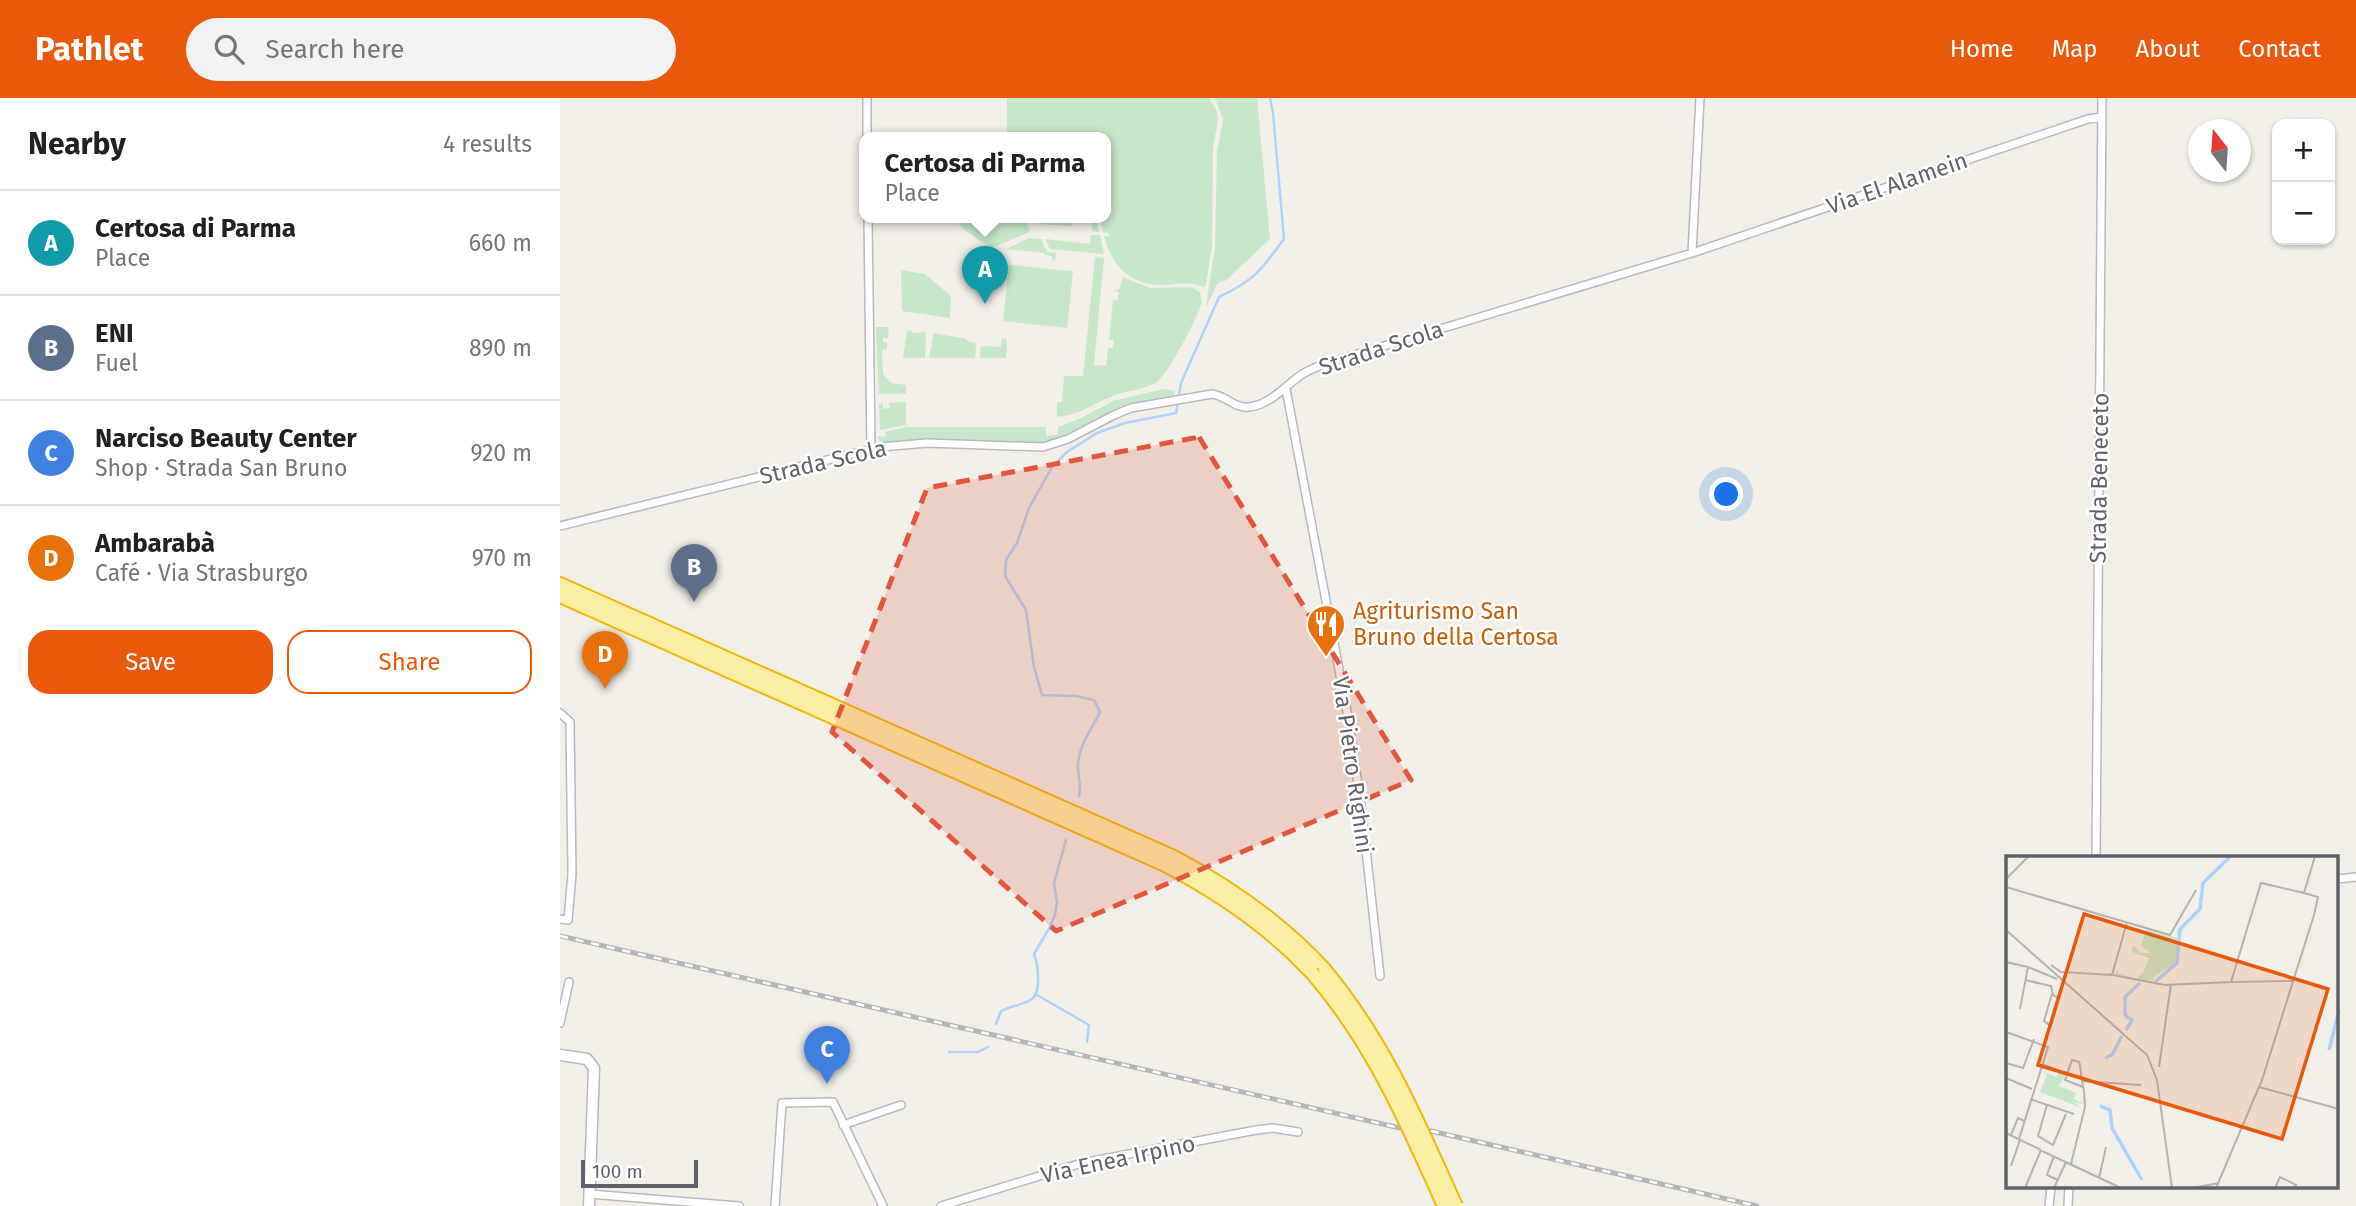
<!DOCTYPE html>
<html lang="en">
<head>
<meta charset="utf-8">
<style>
  body { margin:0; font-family:"Fira Sans",sans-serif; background:#f2f2f2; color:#202124 }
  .controls { position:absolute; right:21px; top:21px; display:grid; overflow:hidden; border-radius:14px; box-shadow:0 2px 5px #0004 }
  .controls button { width:63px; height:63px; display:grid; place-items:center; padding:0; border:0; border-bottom:2px solid #e0e0e0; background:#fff; color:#202124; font:35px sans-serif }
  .compass { position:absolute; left:1628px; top:21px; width:63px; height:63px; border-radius:50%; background:#fff; box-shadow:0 2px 5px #0004; rotate:343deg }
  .scale { position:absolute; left:21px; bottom:18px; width:117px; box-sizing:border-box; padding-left:7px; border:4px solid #5f6268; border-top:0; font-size:19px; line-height:24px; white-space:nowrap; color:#5f6268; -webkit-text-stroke:5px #fff; paint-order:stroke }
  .you { position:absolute; left:1167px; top:397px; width:24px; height:24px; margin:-18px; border:5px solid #fff; border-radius:50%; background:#1a73e8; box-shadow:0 0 0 10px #1a73e833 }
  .badge { display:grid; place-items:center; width:46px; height:46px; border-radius:50%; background:#ea580c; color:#fff; font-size:23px; font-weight:700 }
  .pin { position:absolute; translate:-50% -58px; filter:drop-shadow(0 2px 4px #0008) }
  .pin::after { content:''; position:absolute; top:37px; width:24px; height:21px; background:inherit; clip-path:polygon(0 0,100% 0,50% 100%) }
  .popup { position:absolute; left:299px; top:34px; width:252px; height:91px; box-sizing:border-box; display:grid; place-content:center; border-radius:14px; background:#fff; filter:drop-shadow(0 2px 5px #0005); font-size:23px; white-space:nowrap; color:#757577 }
  .popup b { font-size:26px; color:#202124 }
  .popup::after { content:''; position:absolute; left:50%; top:100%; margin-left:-14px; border:14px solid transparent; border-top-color:#fff }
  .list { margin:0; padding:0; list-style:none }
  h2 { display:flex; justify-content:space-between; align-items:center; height:91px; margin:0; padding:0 28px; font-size:30px }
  h2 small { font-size:23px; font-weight:400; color:#757577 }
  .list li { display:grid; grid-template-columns:46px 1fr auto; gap:21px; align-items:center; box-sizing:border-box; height:105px; padding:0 28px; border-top:2px solid #e0e0e0 }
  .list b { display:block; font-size:26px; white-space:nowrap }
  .list p { margin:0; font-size:23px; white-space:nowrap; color:#757577 }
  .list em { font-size:23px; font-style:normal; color:#757577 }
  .actions { display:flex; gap:14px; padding:21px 28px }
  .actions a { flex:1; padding:16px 0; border:2px solid #ea580c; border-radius:21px; text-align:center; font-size:24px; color:#ea580c }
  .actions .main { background:#ea580c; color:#fff }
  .icon { flex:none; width:38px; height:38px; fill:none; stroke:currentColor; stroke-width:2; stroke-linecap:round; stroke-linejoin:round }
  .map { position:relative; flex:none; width:1796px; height:1108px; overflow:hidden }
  header { display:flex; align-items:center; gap:42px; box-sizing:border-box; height:98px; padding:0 35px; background:#ea580c; color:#fff }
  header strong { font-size:33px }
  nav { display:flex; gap:38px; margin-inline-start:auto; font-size:24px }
  .search { width:490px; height:63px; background:#f2f2f2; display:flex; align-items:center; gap:18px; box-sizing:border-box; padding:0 24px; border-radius:38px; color:#757577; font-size:26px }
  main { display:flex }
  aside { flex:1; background:#fff }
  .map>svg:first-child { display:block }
  .green { fill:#c6e7c9 }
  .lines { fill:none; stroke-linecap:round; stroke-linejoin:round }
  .stream { stroke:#add3fc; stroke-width:2.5 }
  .minor-casing { stroke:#b8b9be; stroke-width:10 }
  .tertiary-casing { stroke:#b8b9be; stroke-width:13 }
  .trunk-casing { stroke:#f0ba09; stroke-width:16 }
  .minor { stroke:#fff; stroke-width:7 }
  .tertiary { stroke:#fff; stroke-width:10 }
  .trunk { stroke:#faefa4; stroke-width:12 }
  .rail-casing { stroke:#b6b6b8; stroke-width:5 }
  .rail { stroke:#fff; stroke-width:2.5; stroke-dasharray:8; stroke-linecap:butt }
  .trunk-bridge-casing { stroke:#f0ba09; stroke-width:16; stroke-linecap:butt }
  .trunk-bridge { stroke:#faefa4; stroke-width:12 }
  .marked { fill:#e3563b; fill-opacity:0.2; stroke:#e3563b; stroke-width:5; stroke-dasharray:14 9; stroke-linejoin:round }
  .labels { text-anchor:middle; stroke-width:5; stroke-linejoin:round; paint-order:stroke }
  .street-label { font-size:23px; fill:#5f6268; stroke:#fff }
  .food-label { font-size:23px; fill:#c56008; stroke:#fff; text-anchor:start }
  .inset-river { fill:none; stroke:#add3fc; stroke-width:3.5 }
  .inset-road { fill:none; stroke:#b3b3b1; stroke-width:2 }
  .view { fill:#e8590c; fill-opacity:0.15; stroke:#e8590c; stroke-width:3.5 }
  .inset-edge { fill:none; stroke:#5f6268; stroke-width:3.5 }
</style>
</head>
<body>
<header>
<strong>Pathlet</strong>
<div class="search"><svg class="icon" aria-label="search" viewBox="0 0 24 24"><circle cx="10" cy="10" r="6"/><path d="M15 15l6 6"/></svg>Search here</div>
<nav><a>Home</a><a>Map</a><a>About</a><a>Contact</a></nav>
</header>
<main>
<aside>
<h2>Nearby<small>4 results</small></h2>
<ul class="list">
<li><span class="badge" style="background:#0f9aa8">A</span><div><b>Certosa di Parma</b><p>Place</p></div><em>660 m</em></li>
<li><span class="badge" style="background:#5c6f8a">B</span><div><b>ENI</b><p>Fuel</p></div><em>890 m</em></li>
<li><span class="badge" style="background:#3f7fe0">C</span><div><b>Narciso Beauty Center</b><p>Shop · Strada San Bruno</p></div><em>920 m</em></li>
<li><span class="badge" style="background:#e8710a">D</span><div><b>Ambarabà</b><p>Café · Via Strasburgo</p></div><em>970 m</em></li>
</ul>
<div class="actions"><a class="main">Save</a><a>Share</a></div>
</aside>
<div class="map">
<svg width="1796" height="1108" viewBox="0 0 1796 1108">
  <rect width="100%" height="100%" fill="#f1efe8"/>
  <!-- green -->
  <path class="green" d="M447,0H649L657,13L658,22L653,49L652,148L646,187L643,189C630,183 620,186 606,187C572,189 552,169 544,138H549L548,135L543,134L540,120H546V107L548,106V101L546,100V40H447Z
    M655,0H697L710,141L665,183L658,185L646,209L655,148L657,54L663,21Z
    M394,120H464L470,132L468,135L431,150L403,131Z
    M476,120H536L539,134L532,133V124H512V128L479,126Z
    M531,137H540L544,156L490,151L485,141L530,146Z
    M469,140L481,141L487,154L496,155L495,163L492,162V158L485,157V155L446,151Z
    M535,159L544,160L534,267L546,268L548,250H553L554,242H549L553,202H558L559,194L553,193L559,191L563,179L590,190L630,189L640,194L642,205C635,223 610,275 595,285C582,293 566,292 553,298C530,307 522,316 497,319V304H502L504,278H523Z
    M449,167L513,173L507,230L443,223Z
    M341,172L365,176L391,198L390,220L342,213Z
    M316,229H329L328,240H323V244H327V251L322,252L323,276L331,285L346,287V296H319Z
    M347,232L352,233V235L366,234L365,260H343Z
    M374,235L407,241V243L416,245L415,260H369Z
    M442,240L447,242L446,260H420L421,248L441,249Z
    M604,291L614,293L615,299L580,305L508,339L487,346L368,342L325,344L320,343L317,338L325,339V334L346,329H486V338L498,337V329L521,320L553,303Z
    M346,304V327L320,332L319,306L323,305V311L329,310V305Z"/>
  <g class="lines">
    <!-- stream -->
    <path class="stream" d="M519,698C522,687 517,677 518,665C520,645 532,631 540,614L534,602L516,598L482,597L474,569L466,512L445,478L446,462L457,445L469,410L492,369L507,354L537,335L565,325L616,315L621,285L659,199C695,182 701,172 724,141L713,15L710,0
      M477,897L529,927L527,944
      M436,926L441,913C463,902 479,910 478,879C478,870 477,864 474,856L490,829L495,817L497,804L494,785L506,742
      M389,954H418L428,949"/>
    <defs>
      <path id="minor" d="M307,0V40
        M308,120L311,351
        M1132,155L1528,21L1542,19
        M726,291L787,614L801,706L820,878
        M0,428L320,349L367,345L483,349L508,341L554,317L571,310L652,296C665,297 675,311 689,309C710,307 725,288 741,277C747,273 755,270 761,267L1132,155L1140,0
        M0,615L10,624L12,776L8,822L0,821
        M1536,760L1542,0
        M1777,781L1796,779
        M0,925L9,884
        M283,1027L341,1007
        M29,1096L179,1108
        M215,1108L222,1005L273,1004L323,1108
        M381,1108L522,1065L696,1032L713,1030L738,1034
        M1489,1108L1491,1089
        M1508,1108L1509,1089"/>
      <path id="tertiary" d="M0,957L27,961L34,970L29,1108"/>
      <path id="trunk" d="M0,486L614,759C671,789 722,825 765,872
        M0,498L603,766C659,795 709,829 752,875"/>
    </defs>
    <!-- minor casing -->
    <use href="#minor" class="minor-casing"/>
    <!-- tertiary casing -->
    <use href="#tertiary" class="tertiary-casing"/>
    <!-- trunk casing -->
    <use href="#trunk" class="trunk-casing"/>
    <!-- minor -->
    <use href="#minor" class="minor"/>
    <!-- tertiary -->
    <use href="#tertiary" class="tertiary"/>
    <!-- trunk -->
    <use href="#trunk" class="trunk"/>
    <defs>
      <path id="rail" d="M0,838L840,1030
        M871,1033L1197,1108"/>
    </defs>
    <!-- rail casing -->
    <use href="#rail" class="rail-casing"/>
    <!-- rail -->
    <use href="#rail" class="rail"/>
    <defs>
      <path id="trunk-bridge" d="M765,872C825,944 858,1024 896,1108
        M752,875C812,944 847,1025 884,1108"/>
    </defs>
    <!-- trunk-bridge casing -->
    <use href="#trunk-bridge" class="trunk-bridge-casing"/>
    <!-- trunk-bridge -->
    <use href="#trunk-bridge" class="trunk-bridge"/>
  </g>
  <!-- marked area -->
  <path class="marked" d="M639,339L851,682L496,833L272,634L367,390Z"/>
  <!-- icons -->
  <defs>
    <symbol id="restaurant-pin" viewBox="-11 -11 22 30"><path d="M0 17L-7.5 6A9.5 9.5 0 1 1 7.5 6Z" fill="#e8710a" stroke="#fff"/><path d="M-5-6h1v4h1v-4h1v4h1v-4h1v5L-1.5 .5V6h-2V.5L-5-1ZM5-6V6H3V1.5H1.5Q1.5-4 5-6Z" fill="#fff"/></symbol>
  </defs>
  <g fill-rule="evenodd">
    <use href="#restaurant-pin" x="744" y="504" width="44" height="60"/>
  </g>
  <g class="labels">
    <!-- street labels -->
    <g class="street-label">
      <text transform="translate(1337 85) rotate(-19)" y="8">Via El Alamein</text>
      <text transform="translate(821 250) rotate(-18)" y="8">Strada Scola</text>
      <text transform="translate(263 364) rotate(-13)" y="8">Strada Scola</text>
      <text transform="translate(1539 380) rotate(-89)" y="8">Strada Beneceto</text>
      <text transform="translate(793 667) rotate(82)" y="8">Via Pietro Righini</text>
      <text transform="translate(558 1061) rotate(-12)" y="8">Via Enea Irpino</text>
    </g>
    <!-- food labels -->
    <g class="food-label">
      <text x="793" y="521">Agriturismo San<tspan x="793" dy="26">Bruno della Certosa</tspan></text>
    </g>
  </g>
  <!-- overview -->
  <g transform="translate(1446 758)">
    <rect width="332" height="332" fill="#f1efe8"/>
    <path d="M123,67L174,83L169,107L146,122L149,124L133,125L108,117L112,114V117L130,123L137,117L143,102L126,96L127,89L136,97H145L135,90L140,73ZM35,215L51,221L53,215L60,218L53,230L70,237L68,243L78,248L67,246L77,252L34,236L41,219Z" fill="#c6e7c9"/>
    <path class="inset-river" d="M149,126L171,107L174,73L194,53L197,27L225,0M120,174L126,164L119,159V141L134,127M323,194L333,154M99,202L106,199L116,180M94,250L104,254L106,272L136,324"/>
    <path class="inset-road" d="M0,23L23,0M0,31L164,79L190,34M0,74L141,199L151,224L166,332M0,106L22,111L14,153M45,109L55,116L107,119L159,129L225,126L255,27L298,37M22,111L51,123M106,119L121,66M19,124L45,130L47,139L53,142L45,170L38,165L46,138M225,126L287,125M0,176L42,191L13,283M0,207L17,212L28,183M36,208L61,218M153,211L165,128M0,222L26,233M76,225L135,229M253,231L333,253M24,243L68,258M41,249L32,280L47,289L60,258M0,277L35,294M5,279L12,262L19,265M36,295L115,332M48,300L41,319L52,324M65,308L79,251L78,235L77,231L76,225L74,209L73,206L66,204L59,224L77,231M5,310L14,284M93,322L100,291M19,332L35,294M48,332L60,306M186,332L213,327M210,332L256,224L308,59L312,41L298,37L309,0M269,332L274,321L290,329L288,332"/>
    <path class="view" d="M78,58L322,133L276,283L32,209Z"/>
    <rect width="332" height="332" class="inset-edge"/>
  </g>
</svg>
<div class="controls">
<button>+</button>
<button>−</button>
</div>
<svg class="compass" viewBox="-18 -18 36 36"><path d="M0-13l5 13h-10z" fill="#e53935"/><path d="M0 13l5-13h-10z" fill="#757577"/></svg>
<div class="scale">100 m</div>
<div class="you"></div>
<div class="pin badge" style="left:425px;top:206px;background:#0f9aa8">A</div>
<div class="popup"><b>Certosa di Parma</b>Place</div>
<div class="pin badge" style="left:134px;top:504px;background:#5c6f8a">B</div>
<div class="pin badge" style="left:267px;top:986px;background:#3f7fe0">C</div>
<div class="pin badge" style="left:45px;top:591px;background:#e8710a">D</div>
</div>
</main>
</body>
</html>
